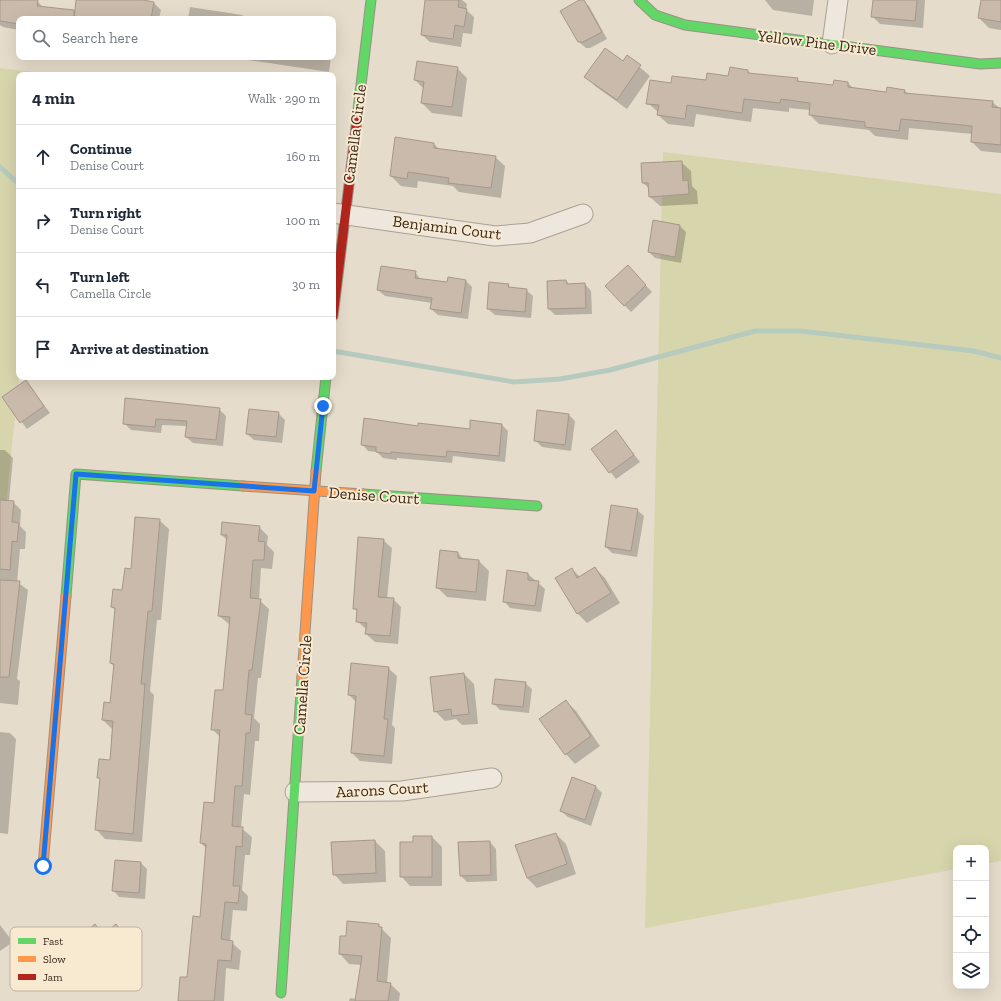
<!DOCTYPE html>
<html lang="en">
<head>
<meta charset="utf-8">
<style>
  body { margin:0; font-family:"Zilla Slab",serif; background:#f2f2f3; color:#1f2937 }
  .controls { position:absolute; right:12px; bottom:12px; display:grid; overflow:hidden; border-radius:8px; box-shadow:0 4px 16px #0002 }
  .controls button { width:36px; height:36px; display:grid; place-items:center; padding:0; border:0; border-bottom:1px solid #e0e1e3; background:#fff; color:#1f2937; font:20px sans-serif }
  .stop { position:absolute; width:12px; height:12px; margin:-9px; border:3px solid #1a73e8; border-radius:50%; background:#fff }
  .stop.end { background:#1a73e8; border-color:#fff; box-shadow:0 1px 4px #0008 }
  .list { margin:0; padding:0; list-style:none }
  h2 { display:flex; justify-content:space-between; align-items:center; height:52px; margin:0; padding:0 16px; font-size:17px }
  h2 small { font-size:13px; font-weight:400; color:#747a83 }
  .list li { display:grid; grid-template-columns:26px 1fr auto; gap:12px; align-items:center; box-sizing:border-box; height:64px; padding:0 16px; border-top:1px solid #e0e1e3 }
  .list b { display:block; font-size:15px; white-space:nowrap }
  .list p { margin:0; font-size:13px; white-space:nowrap; color:#747a83 }
  .list em { font-size:13px; font-style:normal; color:#747a83 }
  .icon { flex:none; width:22px; height:22px; fill:none; stroke:currentColor; stroke-width:2; stroke-linecap:round; stroke-linejoin:round }
  .map { position:relative; flex:none; width:1001px; height:1001px; overflow:hidden }
  .search { position:absolute; background:#fff; box-shadow:0 4px 16px #0002; left:16px; top:16px; width:320px; height:44px; display:flex; align-items:center; gap:10px; box-sizing:border-box; padding:0 14px; border-radius:8px; color:#747a83; font-size:15px }
  .panel { position:absolute; background:#fff; box-shadow:0 4px 16px #0002; left:16px; top:72px; width:320px; height:308px; border-radius:8px }
  .map>svg:first-child { display:block }
  .green { fill:#d7d5ac }
  .shadow { fill:#0003 }
  .lines { fill:none; stroke-linecap:round; stroke-linejoin:round }
  .stream { stroke:#b7cabe; stroke-width:5 }
  .building { fill:#cabaac; stroke:#a6978a }
  .street-casing { stroke:#aba194; stroke-width:21 }
  .fast-casing { stroke:#9a9185; stroke-width:11 }
  .slow-casing { stroke:#9a9185; stroke-width:11 }
  .jam-casing { stroke:#9a9185; stroke-width:11 }
  .street { stroke:#ede7dd; stroke-width:19 }
  .fast { stroke:#63d668; stroke-width:9 }
  .slow { stroke:#ff974d; stroke-width:9 }
  .jam { stroke:#b3261e; stroke-width:9 }
  .route { stroke:#1a73e8; stroke-width:5 }
  .labels { text-anchor:middle; stroke-width:4; stroke-linejoin:round; paint-order:stroke }
  .street-label { font-size:16px; fill:#3a291c; stroke:#f8ead0 }
  .key { fill:#f8ead0; stroke:#bfb09a; stroke-width:1 }
  .key-label { font-size:11px; fill:#3a291c }
</style>
</head>
<body>
<div class="map">
<svg width="1001" height="1001" viewBox="0 0 1001 1001">
  <rect width="100%" height="100%" fill="#e6dccb"/>
  <!-- green -->
  <path class="green" d="M0,68L51,74L19,75V377L0,563Z
    M663,152L1001,194V861L986,864V848H956V869L645,928Z"/>
  <!-- shadow -->
  <path class="shadow" d="M0,0L37,1L44,8L76,11L77,0H133L154,3L161,10L159,19H19V30L3,27L0,25Z
    M427,0H462L467,4L466,10L474,17L472,34L463,33L461,47L430,42L422,35Z
    M582,0L589,6L607,39L590,48H586L579,42Z
    M765,0H814L812,16L773,10Z
    M874,0H925L923,28L880,24L872,16Z
    M982,0H1001V30L989,28L979,18Z
    M190,7L242,15L247,19H188Z
    M333,33L335,34L333,46Z
    M194,57H208V59Z
    M228,57H331L329,72Z
    M628,57L650,76L627,109L595,86L586,76L623,63Z
    M457,68L467,78L462,117L432,113L422,103L424,89L415,80Z
    M748,71L751,74L797,79L800,82L834,86L848,83L854,89L887,93L904,90L908,94L992,102L1001,109V153L981,151L972,142L973,134L909,128L908,140L875,136L869,130L819,124L810,115V110L789,108V112L753,108L751,122L696,114L694,127L668,124L658,115L659,113L648,103L672,84L729,78Z
    M434,144L440,150L495,157L505,166L501,198L459,192L453,186L418,181L417,188L401,186L391,176Z
    M681,162L691,171L692,186L697,191L698,204L660,206L650,197V189L643,183Z
    M680,226L686,232L681,263L655,258L649,252Z
    M415,272L421,280L448,283L466,281L472,287L468,319L438,315L431,309L432,303L385,296L378,290Z
    M634,273L652,292L631,312L606,286Z
    M566,281L570,285L585,284L591,291L592,314L555,315L549,309Z
    M508,285L512,289L526,290L533,296L531,318L495,315L488,309Z
    M26,381L50,413L27,429L3,397Z
    M219,409L226,416L223,446L193,443L186,437L187,426L162,425L161,433L131,430L124,423Z
    M278,413L285,420L282,443L254,440L247,434Z
    M569,415L575,421L571,451L542,447L535,440Z
    M502,425L508,431L505,462L453,456L452,463L397,458V460L383,458L377,452L368,451L362,444L418,427L470,430Z
    M616,431L640,462L616,479L592,449Z
    M0,450H5L13,458L9,501L13,502L21,510L20,526L26,532L25,549H20L17,582L28,590L17,679L20,681L18,705L0,703Z
    M637,510L644,516L637,557L612,553L606,547Z
    M159,520L169,529L161,620H157L150,691L154,695L142,842L105,839L96,829L101,779L98,777L110,761L112,729L103,720L111,704L114,667L111,663L116,611L112,607L123,591L132,570Z
    M259,527L268,536L267,545L274,552L272,569L261,568L259,600L269,609L261,678H258L254,718L260,724L259,741H255L250,795L244,794L241,828L252,837L250,855H245L242,890L248,896L247,911L233,910L230,941L241,951L239,970L226,968L224,1001H179L188,978L201,918L207,849L201,843L214,804L220,737L212,729L224,691L230,625L219,616L227,540L222,535Z
    M383,540L392,548L387,599H393L401,607L398,644L375,642L366,634L367,630L357,621L358,612L354,608Z
    M458,553L464,560L479,561L489,571L486,601L447,597L437,587Z
    M595,568L605,578L620,603L587,623L577,613L572,569L580,577Z
    M528,574L545,589L541,612L510,608L504,601Z
    M388,668L397,676L392,725L395,728L392,764L360,761L352,753L357,703L349,695Z
    M464,674L474,684L478,724L462,725L456,719L445,721L435,711Z
    M525,683L532,689L529,713L500,710L493,703Z
    M566,701L576,711L600,746L575,764L566,754Z
    M0,732L10,733L16,739L8,834L0,833Z
    M572,779L596,787L602,793L591,826L568,817L561,811Z
    M556,834L566,844L576,874L537,888L527,878Z
    M414,837H432L442,847V886H410L401,876L414,843Z
    M375,841L385,851L386,882L343,884L334,874Z
    M490,842L496,849L497,881L467,882L461,876Z
    M141,863L147,869L145,899L119,897L113,890Z
    M0,925L13,942L0,951Z
    M95,925L104,935L116,926L140,953L110,977L101,967Z
    M378,925L391,938L387,983L390,984L400,993L399,1001H349L350,998L357,999L362,965L349,964L340,954L347,937Z"/>
  <g class="lines">
    <!-- stream -->
    <path class="stream" d="M0,167L19,184
      M333,351L514,382L560,379L610,370L755,331H800L845,336L974,351L1001,358"/>
  </g>
  <!-- building -->
  <path class="building" d="M0,0H38L37,6L74,10V19H19V24L0,21Z
    M76,0H143L154,2L151,19H74Z
    M425,0H459L458,7L467,9L464,27L455,25L453,39L421,35Z
    M579,0H584L602,32L583,42H578L560,11Z
    M873,0H917L915,21L871,17Z
    M981,0H1001V22L978,18Z
    M605,48L623,61L627,55L641,65L617,100L584,77Z
    M417,61L458,67L452,107L421,103L424,82L414,80Z
    M730,67L748,70V73L798,78L797,81L833,85L834,80L848,82V87L886,92L887,87L905,90L904,93L993,101L992,107L1001,108V145L971,142L972,126L901,119L899,131L865,127V122L809,115L810,103L781,99L780,103L744,99L742,113L687,105L685,119L657,115L659,105L646,104L650,80L671,83L672,76L706,80L707,73L728,76Z
    M395,137L434,143V148L496,156L491,188L448,183L449,178L408,172L407,179L390,176Z
    M682,161L683,181L688,180L689,194L649,197L648,183H642L641,163Z
    M653,220L680,225L675,257L648,252Z
    M628,265L646,285L624,306L605,286Z
    M381,266L416,271L415,278L447,282L448,277L466,280L461,313L430,309L432,298L377,290Z
    M566,280L567,284L585,283L586,308L548,309L547,281Z
    M489,282L509,284L508,287L527,289L525,312L487,309Z
    M26,380L44,406L20,423L2,397Z
    M125,398L220,408L216,440L185,437L187,421L156,419L155,427L123,424Z
    M249,409L279,412L276,437L246,434Z
    M537,410L569,414L565,445L534,441Z
    M364,418L418,426V423L470,429V420L502,424L499,456L447,451L446,457L391,452V454L376,452V447L361,445Z
    M616,430L634,455L609,473L591,449Z
    M0,500L14,501L12,522L19,523L17,542L12,541L10,570L0,569Z
    M611,505L638,509L631,551L605,547Z
    M135,517L160,519L152,611H148L141,684H145L133,834L95,830L100,778H97L99,759L110,760L113,721L102,720L104,702L110,703L114,664L110,663L115,608L111,607L113,589L122,590L125,568L131,569Z
    M222,522L260,526L258,541L265,542L264,560H253L250,598L261,599L252,670H249L245,714L252,715L250,733H246L242,786H235L232,826L243,827L242,847L236,846L233,886H240L238,903L225,902L221,939L233,941L231,961L218,960L214,1001H178L180,977H187L193,916L200,917L206,844L200,843L204,802L214,803L220,730H211L215,690H223L230,617L218,616L227,535H221Z
    M358,537L384,539L378,597L394,598L390,636L365,634L367,623L356,622L357,609H353Z
    M440,550L458,552V558L479,560L476,592L436,588Z
    M595,567L611,593L577,614L555,578L572,568L577,578Z
    M507,570L528,573V580L539,581L535,606L503,602Z
    M0,580L20,581L9,677H0Z
    M351,663L389,667L384,719H388L384,756L351,753L356,696L348,695Z
    M464,673L469,714L452,716L451,709L434,712L430,677Z
    M495,679L526,682L523,707L492,704Z
    M566,700L591,736L565,755L539,719Z
    M572,777L596,786L585,820L560,811Z
    M556,833L567,864L527,878L515,845Z
    M413,836H432V877H400V842H413Z
    M375,840L376,873L333,875L331,842Z
    M490,841L491,875L460,876L458,842Z
    M115,860L141,862L139,893L112,891Z
    M347,921L379,924V927H382L377,981L391,983L388,1001H355L362,956L339,954L340,936H346Z
    M95,924L103,934L116,924L131,943L100,968L77,939Z"/>
  <g class="lines">
    <defs>
      <path id="street" d="M832,44L838,0
        M333,213L495,236L530,233L583,214
        M295,792L402,791L492,778"/>
      <path id="fast" d="M639,0L655,15L685,25L980,64L1001,63
        M357,119L371,0
        M316,471L326,377
        M363,494L537,506
        M66,596L76,474L243,486
        M281,993L302,677"/>
      <path id="slow" d="M243,486L363,494
        M302,677L316,471
        M43,866L66,596"/>
      <path id="jam" d="M333,316L357,119"/>
    </defs>
    <!-- street casing -->
    <use href="#street" class="street-casing"/>
    <!-- fast casing -->
    <use href="#fast" class="fast-casing"/>
    <!-- slow casing -->
    <use href="#slow" class="slow-casing"/>
    <!-- jam casing -->
    <use href="#jam" class="jam-casing"/>
    <!-- street -->
    <use href="#street" class="street"/>
    <!-- fast -->
    <use href="#fast" class="fast"/>
    <!-- slow -->
    <use href="#slow" class="slow"/>
    <!-- jam -->
    <use href="#jam" class="jam"/>
  </g>
  <g class="lines">
    <!-- route -->
    <path class="route" d="M43,866L76,474L314,491L323,406"/>
  </g>
  <g class="labels">
    <!-- street labels -->
    <g class="street-label">
      <text transform="translate(817 42) rotate(7)" y="6">Yellow Pine Drive</text>
      <text transform="translate(354 134) rotate(-83)" y="6">Camella Circle</text>
      <text transform="translate(447 227) rotate(7)" y="6">Benjamin Court</text>
      <text transform="translate(374 495) rotate(4)" y="6">Denise Court</text>
      <text transform="translate(302 685) rotate(-86)" y="6">Camella Circle</text>
      <text transform="translate(382 789) rotate(-3)" y="6">Aarons Court</text>
    </g>
  </g>
  <!-- legend -->
  <rect x="10" y="927" width="132" height="64" rx="6" class="key"/>
  <rect x="18" y="938" width="18" height="6" fill="#63d668"/>
  <rect x="18" y="956" width="18" height="6" fill="#ff974d"/>
  <rect x="18" y="974" width="18" height="6" fill="#b3261e"/>
  <g class="key-label">
    <text x="43" y="945">Fast</text>
    <text x="43" y="963">Slow</text>
    <text x="43" y="981">Jam</text>
  </g>
</svg>
<div class="controls">
<button>+</button>
<button>−</button>
<button><svg class="icon" aria-label="locate" viewBox="0 0 24 24"><circle cx="12" cy="12" r="6"/><path d="M12 2v4M12 18v4M2 12h4M18 12h4"/></svg></button>
<button><svg class="icon" aria-label="layers" viewBox="0 0 24 24"><path d="M12 4l9 5-9 5-9-5zM3 14l9 5 9-5"/></svg></button>
</div>
<div class="stop" style="left:43px;top:866px"></div>
<div class="stop end" style="left:323px;top:406px"></div>
<div class="search"><svg class="icon" aria-label="search" viewBox="0 0 24 24"><circle cx="10" cy="10" r="6"/><path d="M15 15l6 6"/></svg>Search here</div>
<section class="panel">
<h2>4 min<small>Walk · 290 m</small></h2>
<ul class="list">
<li><svg class="icon" aria-label="ahead" viewBox="0 0 24 24"><path d="M12 20V5M6 11l6-6 6 6"/></svg><div><b>Continue</b><p>Denise Court</p></div><em>160 m</em></li>
<li><svg class="icon" aria-label="right" viewBox="0 0 24 24"><path d="M7 20v-9h11M14 6l5 5-5 5"/></svg><div><b>Turn right</b><p>Denise Court</p></div><em>100 m</em></li>
<li><svg class="icon" aria-label="left" viewBox="0 0 24 24"><path d="M17 20v-9H6M10 6l-5 5 5 5"/></svg><div><b>Turn left</b><p>Camella Circle</p></div><em>30 m</em></li>
<li><svg class="icon" aria-label="arrive" viewBox="0 0 24 24"><path d="M6 21V4h12l-3 4 3 4H6"/></svg><div><b>Arrive at destination</b></div></li>
</ul>
</section>
</div>
</body>
</html>
